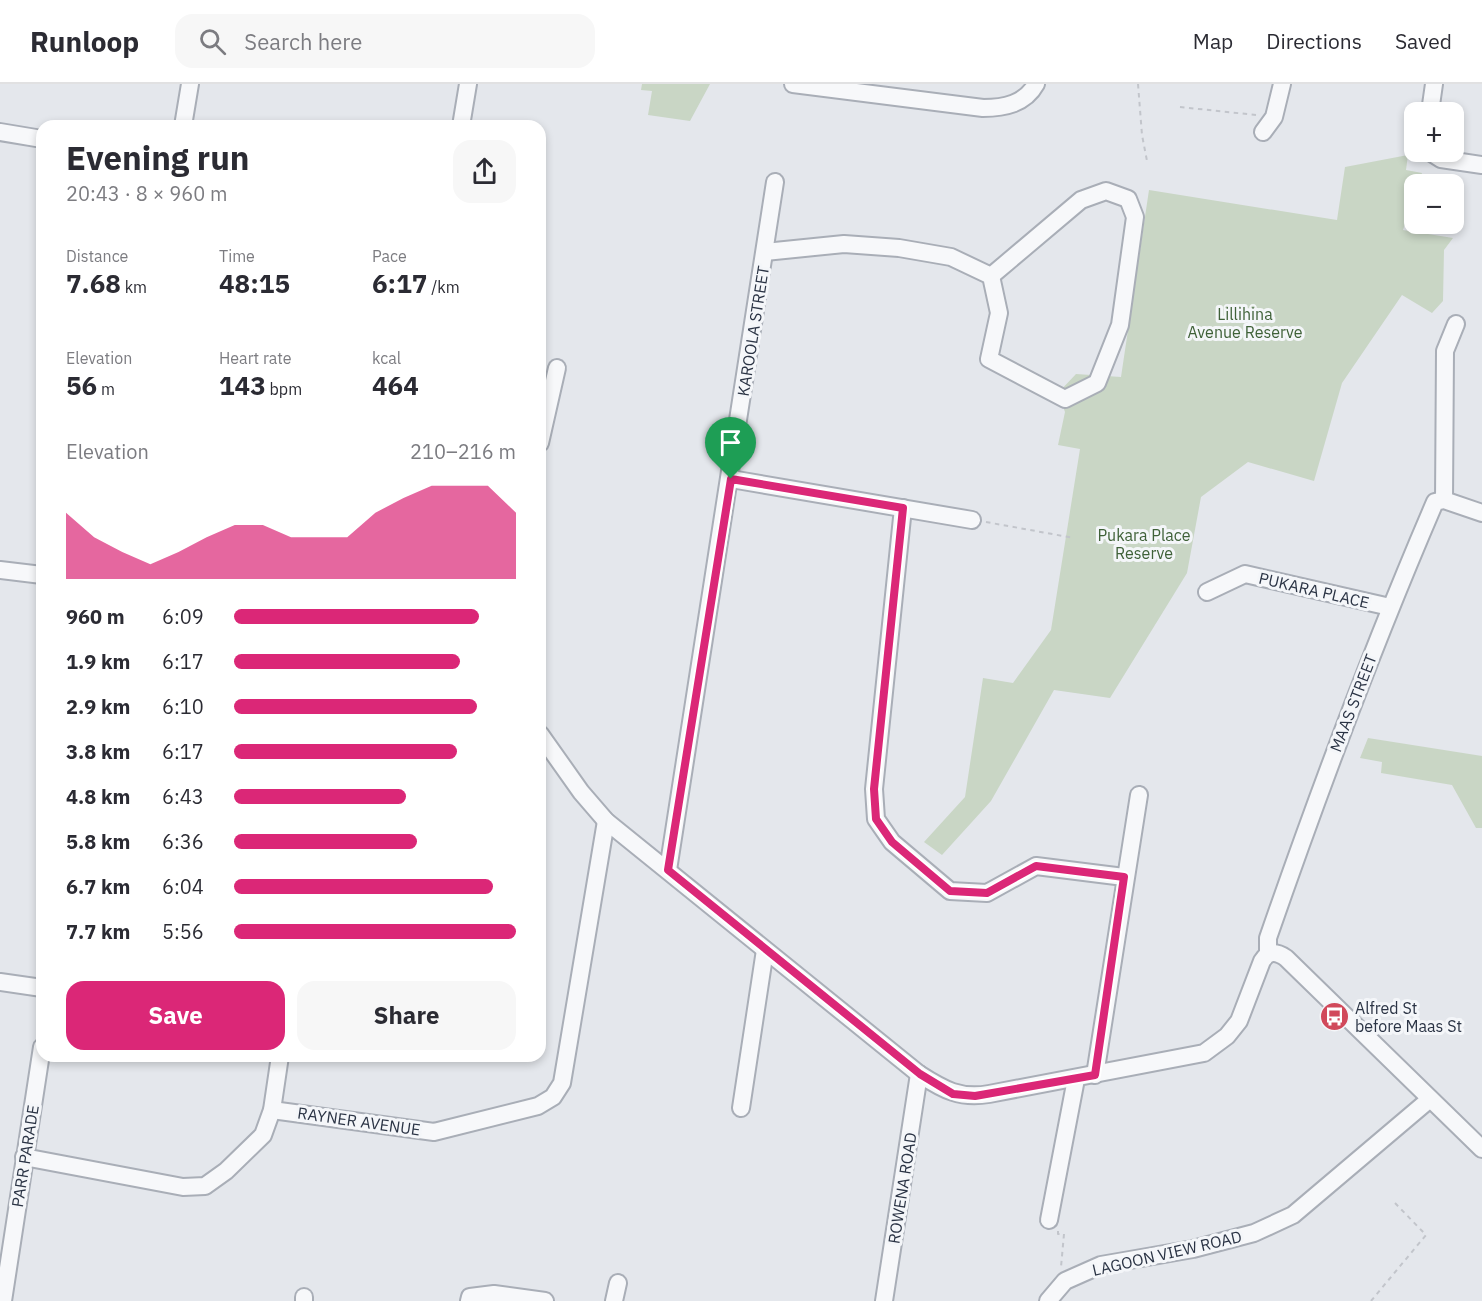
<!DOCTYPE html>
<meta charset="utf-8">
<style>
:root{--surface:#fff;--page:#f7f7f7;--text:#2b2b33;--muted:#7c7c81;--line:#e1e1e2;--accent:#db2777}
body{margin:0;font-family:"IBM Plex Sans",sans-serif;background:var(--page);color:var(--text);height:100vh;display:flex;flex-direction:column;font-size:22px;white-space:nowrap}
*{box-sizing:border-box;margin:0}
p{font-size:20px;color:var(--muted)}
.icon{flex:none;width:33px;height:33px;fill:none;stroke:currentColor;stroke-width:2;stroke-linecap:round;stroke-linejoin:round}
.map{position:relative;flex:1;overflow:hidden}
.side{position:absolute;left:36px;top:36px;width:510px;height:942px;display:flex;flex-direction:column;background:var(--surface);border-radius:18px;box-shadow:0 3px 9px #0003}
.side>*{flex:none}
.controls{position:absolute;left:1404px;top:18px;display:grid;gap:12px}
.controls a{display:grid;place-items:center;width:60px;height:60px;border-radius:12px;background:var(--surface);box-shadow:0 3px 9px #0003;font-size:30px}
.pin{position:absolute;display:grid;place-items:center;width:51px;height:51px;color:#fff;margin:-62px -26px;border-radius:50% 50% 50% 0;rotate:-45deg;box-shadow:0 0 6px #0007}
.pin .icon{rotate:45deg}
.round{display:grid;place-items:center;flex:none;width:63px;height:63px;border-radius:18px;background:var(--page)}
.overview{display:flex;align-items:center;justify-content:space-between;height:102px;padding:0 30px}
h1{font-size:33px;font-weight:700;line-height:45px}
.metrics{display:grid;grid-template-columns:repeat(3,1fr);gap:9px;height:102px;padding:6px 30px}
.metrics div{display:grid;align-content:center}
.metrics b{font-size:26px;font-weight:700}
.metrics small{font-size:16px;font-weight:400}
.metrics p{font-size:16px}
.chart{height:168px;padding:12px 30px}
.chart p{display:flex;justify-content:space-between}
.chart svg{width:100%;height:108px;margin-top:6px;fill:var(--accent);opacity:.7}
.primary-button{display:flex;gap:12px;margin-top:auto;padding:12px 30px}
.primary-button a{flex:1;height:69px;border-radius:18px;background:var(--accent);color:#fff;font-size:24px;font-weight:700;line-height:69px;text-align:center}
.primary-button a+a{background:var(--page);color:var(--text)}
ul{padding:0 30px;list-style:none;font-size:20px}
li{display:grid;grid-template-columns:96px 72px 1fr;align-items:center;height:45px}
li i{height:15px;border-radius:8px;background:var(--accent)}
header{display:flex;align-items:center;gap:36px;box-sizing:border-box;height:84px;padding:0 30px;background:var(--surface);border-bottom:2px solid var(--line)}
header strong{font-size:28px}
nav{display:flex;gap:33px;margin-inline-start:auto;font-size:21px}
.search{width:420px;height:54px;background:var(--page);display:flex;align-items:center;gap:15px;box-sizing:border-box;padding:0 21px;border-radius:18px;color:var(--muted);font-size:22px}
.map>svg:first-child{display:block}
</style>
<header>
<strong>Runloop</strong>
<div class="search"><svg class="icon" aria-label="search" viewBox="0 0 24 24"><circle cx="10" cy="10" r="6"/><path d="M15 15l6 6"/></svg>Search here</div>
<nav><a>Map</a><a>Directions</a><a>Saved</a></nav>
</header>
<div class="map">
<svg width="1482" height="1217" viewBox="0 0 1482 1217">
<rect width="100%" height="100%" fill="#e4e7ec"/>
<g fill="#c9d6c5">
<path d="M 642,0 L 710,0 L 690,37 L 648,31 L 652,7 L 641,6 Z"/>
<path d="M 1408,71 L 1406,86 L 1422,89 L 1418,100 L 1414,100 L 1414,112 L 1403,146 L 1453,154 L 1444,166 L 1443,217 L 1432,229 L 1402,211 L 1342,299 L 1314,397 L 1248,378 L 1201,413 L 1187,489 L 1110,614 L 1054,606 L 991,717 L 942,771 L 924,758 L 965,713 L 983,594 L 1013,599 L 1051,546 L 1080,365 L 1058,361 L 1065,328 L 1058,309 L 1076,290 L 1121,293 L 1149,106 L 1337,136 L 1345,83 Z"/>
<path d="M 1368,654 L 1482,672 L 1482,744 L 1476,744 L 1452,701 L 1381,689 L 1382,678 L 1360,674 Z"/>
</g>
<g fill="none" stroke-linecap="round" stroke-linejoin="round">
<defs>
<g id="minor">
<path d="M 793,0 L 983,24 C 1004,24 1025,20 1036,0"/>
<path d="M 1430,28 L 1434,0"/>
<path d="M 183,42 L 190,0"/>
<path d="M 461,42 L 468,0"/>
<path d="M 0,48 L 42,55"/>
<path d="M 1263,48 L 1274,33 L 1282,0"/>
<path d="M 1430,68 L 1441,75 L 1482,81"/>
<path d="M 765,168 L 844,160 L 899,164 L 951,173 L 991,192 L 999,229 L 989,275 L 1065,315 L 1097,299 L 1120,241 L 1135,133 L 1128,115 L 1106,107 L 1081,116 L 991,192"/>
<path d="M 540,359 L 557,284"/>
<path d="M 731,395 L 972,436"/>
<path d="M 1444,416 L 1445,267 L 1456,240"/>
<path d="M 903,424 L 874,705 L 876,735 L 892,758 L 950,807 L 987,809 L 1036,782 L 1124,793"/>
<path d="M 0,486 L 42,491"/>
<path d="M 1207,508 L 1245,490 L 1390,523"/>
<path d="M 540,650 L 581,708 L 606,737 L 919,990 C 944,1006 960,1015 989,1010 L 1204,969 L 1227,952 L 1239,937 L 1262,877 C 1269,866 1277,868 1286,874 L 1482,1065"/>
<path d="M 668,786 L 775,98"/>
<path d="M 1268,870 L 1268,854 C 1319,707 1373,562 1435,418 L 1444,416 L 1482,429"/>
<path d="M 0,898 L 42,904"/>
<path d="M 1095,991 L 1139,711"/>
<path d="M 741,1024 L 765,866"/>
<path d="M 272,1026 L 434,1048 L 538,1022 L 553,1013 L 562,999 L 606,737"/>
<path d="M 24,1073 L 183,1103 L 205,1102 L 226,1087 L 263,1051 L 272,1026 L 280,972"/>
<path d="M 1049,1136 L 1076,995"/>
<path d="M 3,1217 L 42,963"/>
<path d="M 304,1217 L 304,1213"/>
<path d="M 469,1217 L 470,1213 L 494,1210 L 545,1217"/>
<path d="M 614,1217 L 618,1199"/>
<path d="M 884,1217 L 919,990"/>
<path d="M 1048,1217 L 1065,1197 L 1101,1181 L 1193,1165 L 1254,1149 L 1293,1131 L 1430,1015"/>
</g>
</defs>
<use href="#minor" stroke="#a9aeb7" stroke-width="20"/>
<g stroke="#c2c5cb" stroke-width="2" stroke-dasharray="4.5 4.5" stroke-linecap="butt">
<path d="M 1138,0 L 1142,51 L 1147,77"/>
<path d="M 1180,23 L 1256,31"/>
<path d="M 986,438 L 1074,454"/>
<path d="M 1058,1147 L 1058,1150 L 1064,1150 L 1061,1183"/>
<path d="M 1371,1217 L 1426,1151 L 1395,1119"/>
</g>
<use href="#minor" stroke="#f7f8fa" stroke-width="16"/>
</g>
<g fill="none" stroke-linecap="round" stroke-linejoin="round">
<defs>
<path id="route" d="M 731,395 L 903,424 L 874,705 L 876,735 L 892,758 L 950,807 L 987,809 L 1036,782 L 1124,793 L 1095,991 L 975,1012 L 953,1010 L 920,990 L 668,786 Z"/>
</defs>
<use href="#route" stroke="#fff" stroke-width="12"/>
<use href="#route" stroke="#db2777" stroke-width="8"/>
</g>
<defs>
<symbol id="bus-disc" viewBox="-11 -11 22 22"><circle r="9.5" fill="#d1495b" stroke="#f4f6f9"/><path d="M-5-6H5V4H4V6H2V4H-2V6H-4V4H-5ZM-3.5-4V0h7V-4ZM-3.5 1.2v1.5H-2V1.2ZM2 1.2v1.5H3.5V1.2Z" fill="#fff"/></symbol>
</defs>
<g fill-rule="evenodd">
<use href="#bus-disc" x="1318" y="916" width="33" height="33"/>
</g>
<g text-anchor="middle" stroke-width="6" stroke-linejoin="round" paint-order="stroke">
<g font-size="16" fill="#3f6138" stroke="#f4f6f9">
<text x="1245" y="236">Lillihina<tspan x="1245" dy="18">Avenue Reserve</tspan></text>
<text x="1144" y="457">Pukara Place<tspan x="1144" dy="18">Reserve</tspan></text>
</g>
<g font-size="16" fill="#2b3445" stroke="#f4f6f9">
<text transform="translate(753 247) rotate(-81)" y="6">KAROOLA STREET</text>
<text transform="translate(1314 506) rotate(13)" y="6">PUKARA PLACE</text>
<text transform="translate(1353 619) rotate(-69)" y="6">MAAS STREET</text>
<text transform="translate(359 1037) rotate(8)" y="6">RAYNER AVENUE</text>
<text transform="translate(25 1072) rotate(-81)" y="6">PARR PARADE</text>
<text transform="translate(902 1104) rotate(-81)" y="6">ROWENA ROAD</text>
<text transform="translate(1167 1169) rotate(-13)" y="6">LAGOON VIEW ROAD</text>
</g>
<g font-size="16" fill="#2b3445" stroke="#f4f6f9" text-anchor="start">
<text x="1355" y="930">Alfred St<tspan x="1355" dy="18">before Maas St</tspan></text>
</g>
</g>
</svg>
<div class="controls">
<a>+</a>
<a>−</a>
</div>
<div class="pin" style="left:731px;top:395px;background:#1e9e55"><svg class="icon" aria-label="arrive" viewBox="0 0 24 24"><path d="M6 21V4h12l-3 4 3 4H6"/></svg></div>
<section class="side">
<div class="overview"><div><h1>Evening run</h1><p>20:43 · 8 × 960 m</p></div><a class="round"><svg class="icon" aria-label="share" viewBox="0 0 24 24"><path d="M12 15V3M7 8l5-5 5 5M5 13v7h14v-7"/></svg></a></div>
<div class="metrics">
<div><p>Distance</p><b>7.68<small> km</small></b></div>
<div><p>Time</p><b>48:15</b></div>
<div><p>Pace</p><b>6:17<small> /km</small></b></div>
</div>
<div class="metrics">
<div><p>Elevation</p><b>56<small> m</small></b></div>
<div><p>Heart rate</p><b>143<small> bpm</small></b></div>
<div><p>kcal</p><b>464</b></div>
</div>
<div class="chart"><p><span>Elevation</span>210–216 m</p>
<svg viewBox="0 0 160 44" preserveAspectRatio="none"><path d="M0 44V17L10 27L20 33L30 38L40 33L50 27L60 22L70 22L80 27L90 27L100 27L110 17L120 11L130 6L140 6L150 6L160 17V44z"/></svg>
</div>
<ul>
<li><b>960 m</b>6:09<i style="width:87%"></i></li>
<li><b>1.9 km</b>6:17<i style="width:80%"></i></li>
<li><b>2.9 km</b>6:10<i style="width:86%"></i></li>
<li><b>3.8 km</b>6:17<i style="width:79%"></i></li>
<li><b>4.8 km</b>6:43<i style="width:61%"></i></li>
<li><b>5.8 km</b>6:36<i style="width:65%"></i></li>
<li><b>6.7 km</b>6:04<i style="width:92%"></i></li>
<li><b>7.7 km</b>5:56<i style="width:100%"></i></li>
</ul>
<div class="primary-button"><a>Save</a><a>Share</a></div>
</section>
</div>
